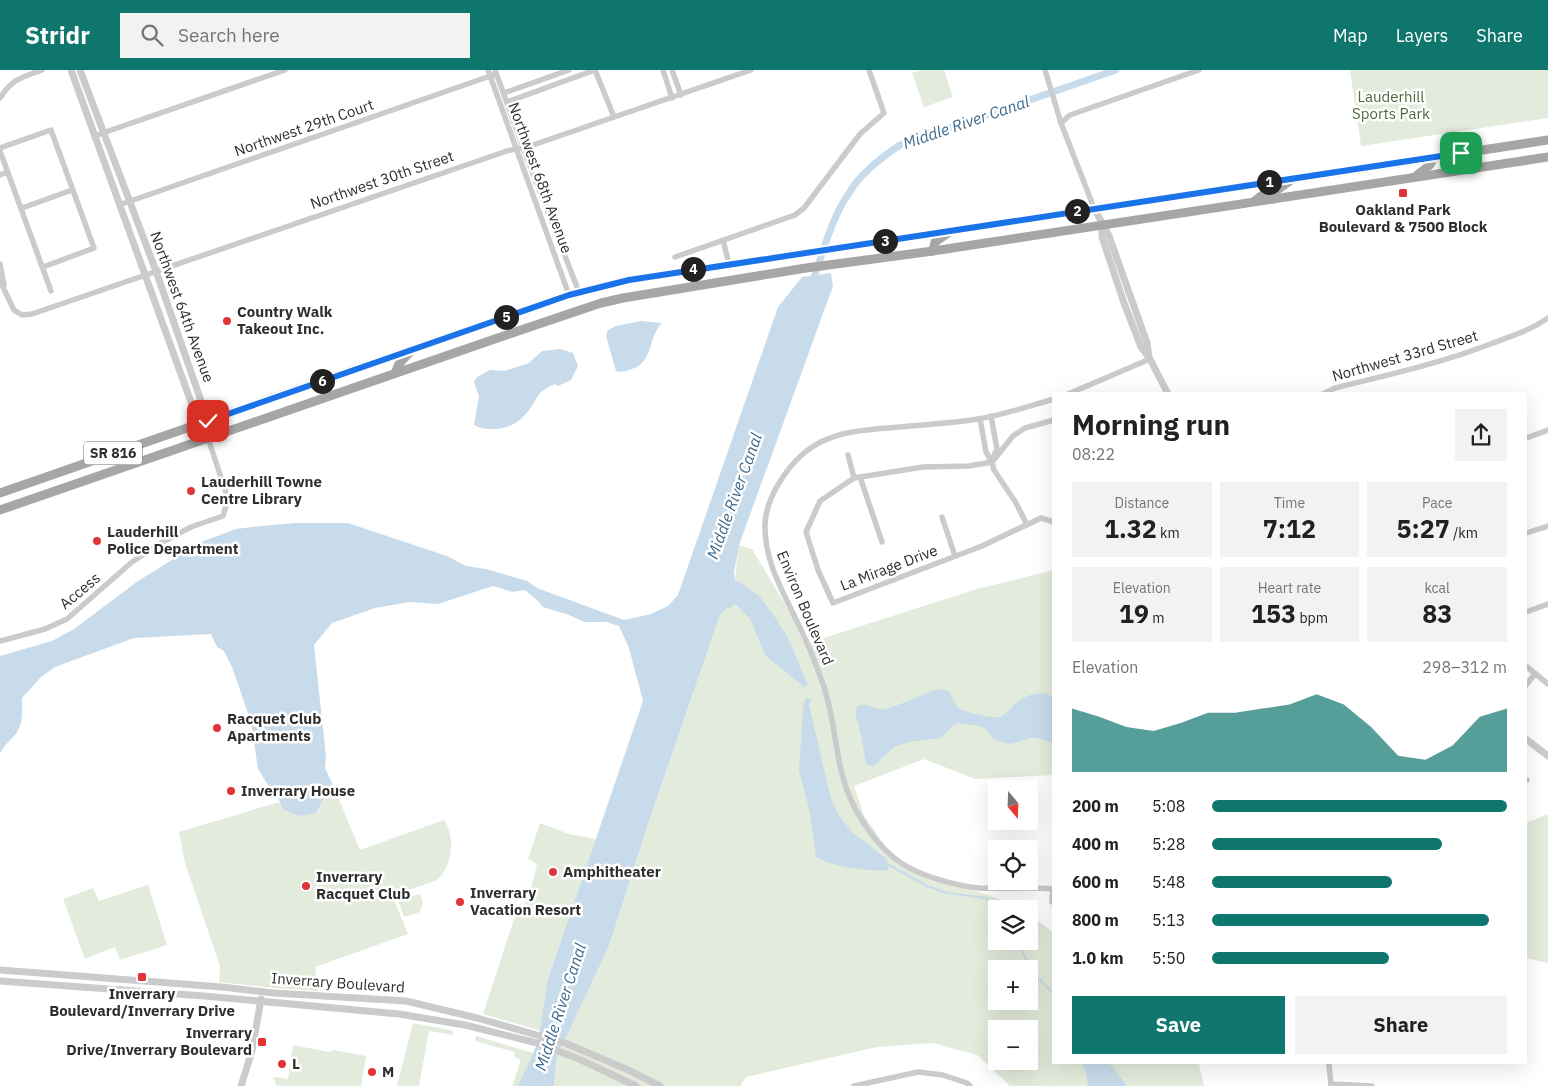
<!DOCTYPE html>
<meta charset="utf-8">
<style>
:root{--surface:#fff;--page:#f2f2f2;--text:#202124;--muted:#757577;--accent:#0f766e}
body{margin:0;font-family:"IBM Plex Sans",sans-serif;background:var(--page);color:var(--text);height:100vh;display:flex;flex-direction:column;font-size:19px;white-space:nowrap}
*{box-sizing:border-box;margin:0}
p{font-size:16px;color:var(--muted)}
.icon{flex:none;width:28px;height:28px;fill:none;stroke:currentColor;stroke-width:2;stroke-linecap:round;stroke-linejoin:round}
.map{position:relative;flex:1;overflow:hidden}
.panel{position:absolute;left:1052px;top:322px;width:475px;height:672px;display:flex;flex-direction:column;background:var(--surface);border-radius:0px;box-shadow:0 5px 20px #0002}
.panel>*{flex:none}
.needle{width:32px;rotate:161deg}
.fabs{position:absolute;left:988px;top:710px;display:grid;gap:10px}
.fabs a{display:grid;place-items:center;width:50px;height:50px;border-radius:0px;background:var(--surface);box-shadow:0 5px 20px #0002;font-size:25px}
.pin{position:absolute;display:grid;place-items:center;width:42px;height:42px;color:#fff;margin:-21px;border-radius:10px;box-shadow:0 2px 8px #0006}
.km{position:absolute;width:25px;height:25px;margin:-12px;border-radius:50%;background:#222;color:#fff;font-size:14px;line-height:25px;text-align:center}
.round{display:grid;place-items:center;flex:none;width:52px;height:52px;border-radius:0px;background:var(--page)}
.summary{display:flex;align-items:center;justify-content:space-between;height:85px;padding:0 20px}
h1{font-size:28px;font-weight:700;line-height:38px}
.metrics{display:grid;grid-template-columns:repeat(3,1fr);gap:8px;height:85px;padding:5px 20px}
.metrics div{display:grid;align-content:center;border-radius:0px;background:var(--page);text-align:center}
.metrics b{font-size:25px;font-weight:700}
.metrics small{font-size:14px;font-weight:400}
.metrics p{font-size:14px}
.chart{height:140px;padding:10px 20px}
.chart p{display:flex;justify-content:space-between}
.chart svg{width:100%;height:90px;margin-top:5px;fill:var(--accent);opacity:.7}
.action{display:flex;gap:10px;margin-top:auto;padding:10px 20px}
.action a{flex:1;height:58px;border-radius:0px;background:var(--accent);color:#fff;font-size:20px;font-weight:700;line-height:58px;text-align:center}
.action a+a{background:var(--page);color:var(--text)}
ul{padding:0 20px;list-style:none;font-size:16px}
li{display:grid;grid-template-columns:80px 60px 1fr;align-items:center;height:38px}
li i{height:12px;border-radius:6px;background:var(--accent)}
header{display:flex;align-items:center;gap:30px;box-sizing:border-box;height:70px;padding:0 25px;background:var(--accent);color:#fff}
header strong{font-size:24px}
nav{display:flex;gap:28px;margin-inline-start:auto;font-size:18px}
.search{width:350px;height:45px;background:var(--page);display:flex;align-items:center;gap:12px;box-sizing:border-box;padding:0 18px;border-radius:0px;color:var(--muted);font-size:19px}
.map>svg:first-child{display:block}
</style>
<header>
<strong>Stridr</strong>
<div class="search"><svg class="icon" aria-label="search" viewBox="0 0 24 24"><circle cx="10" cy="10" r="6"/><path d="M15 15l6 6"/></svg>Search here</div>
<nav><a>Map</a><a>Layers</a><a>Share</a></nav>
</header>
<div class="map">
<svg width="1548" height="1016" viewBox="0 0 1548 1016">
<rect width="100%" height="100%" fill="#fff"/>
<g fill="#e3ebdc" fill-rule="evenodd">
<path d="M 922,0 L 944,0 L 953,27 L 924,37 L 912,3 Z"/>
<path d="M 1350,0 L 1548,0 L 1548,48 L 1361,76 Z"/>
<path d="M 739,475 L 752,479 L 808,573 L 977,519 L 1054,500 L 1054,705 L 975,709 L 924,689 L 854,716 L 864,746 L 898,794 L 1019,836 L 1022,839 L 996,839 L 996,871 L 1029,871 L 1029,844 L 1054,863 L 1054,994 L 1199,994 L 1204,1016 L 1010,1016 L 977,985 L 933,973 L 877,977 L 746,1007 L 740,1016 L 554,1016 L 556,993 L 565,969 L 609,876 L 648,754 L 720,545 C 737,526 735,499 739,475 ZM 996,899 L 1029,899 L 1029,931 L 996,931 ZM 996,959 L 1029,959 L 1029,991 L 996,991 Z"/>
<path d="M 332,713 L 360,780 L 444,750 C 455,766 453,793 439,808 C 435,813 400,822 392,825 L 408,864 L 315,897 L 318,921 L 275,918 L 219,912 L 220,896 L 185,793 L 179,762 L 279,732 L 282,740 L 316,743 Z"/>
<path d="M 1548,744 L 1548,893 L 1526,888 L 1526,753 Z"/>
<path d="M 540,753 L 569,764 L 596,769 L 548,909 L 542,961 L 483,944 L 514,849 L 529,827 L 537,794 L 528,789 Z"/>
<path d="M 148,815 L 167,875 L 120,890 L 115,877 L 85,889 L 63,829 L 93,818 L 99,831 Z"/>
<path d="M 420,824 L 423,832 L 420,842 L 404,847 L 398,830 Z"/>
<path d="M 413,953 L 454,961 L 453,965 L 429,961 L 419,1016 L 397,1016 Z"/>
<path d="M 476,966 L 533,983 L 521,1016 L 512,1016 L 521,990 L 514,987 L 515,982 L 475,971 Z"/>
<path d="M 293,975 L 329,982 L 334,980 L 366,986 L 361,1016 L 277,1016 L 273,1007 L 288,1009 Z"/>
</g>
<g fill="#c8dbea">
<path d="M 831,203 L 833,216 L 739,475 L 734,503 L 735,511 L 740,512 L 760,527 L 775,547 L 788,568 L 808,615 L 804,617 L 766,586 L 750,549 L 737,535 L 735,534 L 730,538 L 726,538 L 720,545 L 648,754 L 609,876 L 560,980 L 556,993 L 554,1016 L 518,1016 L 538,972 L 548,909 L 643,631 L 629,578 L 619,556 L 606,552 L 584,552 L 569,545 L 543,537 L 538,531 L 525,520 L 512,522 L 493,516 L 438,534 L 409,532 L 375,538 L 332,553 L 314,575 L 326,686 L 325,698 L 332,713 L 316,743 L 300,746 L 282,739 L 276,721 L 271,720 L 258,699 L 251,652 L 232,597 L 224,581 L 217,577 L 211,564 L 134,568 L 55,597 L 41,607 L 22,628 C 22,641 24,657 13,667 C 8,672 4,676 0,683 L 0,586 L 52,571 L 74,559 L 138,511 L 201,472 L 236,459 L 252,457 L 295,453 L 348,453 L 447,486 L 466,496 L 486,499 L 527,511 L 537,518 L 624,550 L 651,544 L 668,536 L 678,525 L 778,237 L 802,207 Z"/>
<path d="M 641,251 L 662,253 C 647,268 654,292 632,299 C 626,301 623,303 616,301 L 606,266 L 608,260 L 616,256 Z"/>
<path d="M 560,279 L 573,283 L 578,296 L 571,310 L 558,316 L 555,314 C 533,323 539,330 525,345 C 512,360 490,363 474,355 L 479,326 L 474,312 L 477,307 L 490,300 L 504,301 L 529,293 L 542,281 Z"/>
<path d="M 940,619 L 949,621 C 952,627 954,633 959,638 C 963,642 994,649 1000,647 C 1007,644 1012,636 1018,632 C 1027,624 1045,619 1054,628 L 1054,674 L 1038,668 L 1030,668 L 1011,674 L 1004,673 L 994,669 L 988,661 L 980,656 L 958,653 L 951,657 L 941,668 L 909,672 L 894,677 L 874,696 L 869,696 L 866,694 L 861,665 L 856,646 L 855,642 L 858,636 C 868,632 875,641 884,639 C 904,635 921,623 940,619 Z"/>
<path d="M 811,628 L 809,635 L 831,729 L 839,746 L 853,763 L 887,789 L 889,795 L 888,800 C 871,802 830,796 816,787 L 810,743 L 799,701 L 803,638 L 805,629 Z"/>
<path d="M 1082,994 L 1110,994 L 1127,1016 L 1088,1016 L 1086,1002 Z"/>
</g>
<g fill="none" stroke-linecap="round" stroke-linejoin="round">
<g stroke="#c8dbea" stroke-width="2">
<path d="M 889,795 L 927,816 L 947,823 L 986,828 L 996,840"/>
<path d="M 1017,871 L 1033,903 L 1054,924"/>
</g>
<path stroke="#c8dbea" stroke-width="7" d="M 812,213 C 823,183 831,149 849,123 C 860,104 882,87 900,75 L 1116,0"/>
<g stroke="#cbcbcb" stroke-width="5.5">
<path d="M 488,0 L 569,225"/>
<path d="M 495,0 L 528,91 L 579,222"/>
<path d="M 595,0 L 614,47"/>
<path d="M 663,0 L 672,28"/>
<path d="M 672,0 L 681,25"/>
<path d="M 1045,0 L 1061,53 L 1094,138"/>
<path d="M 504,23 L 569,0"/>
<path d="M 0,28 C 13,8 21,8 42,0"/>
<path d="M 507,32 L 595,0"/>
<path d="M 1061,53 L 1070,45 L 1199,0"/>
<path d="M 94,66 L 285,0"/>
<path d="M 0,78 L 51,60 L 94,178 L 43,197"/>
<path d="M 0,81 L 51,221"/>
<path d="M 0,105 L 8,102"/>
<path d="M 119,135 L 496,4"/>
<path d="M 22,138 L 72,120"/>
<path d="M 723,170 L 729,194"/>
<path d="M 675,187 L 795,145 L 804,138 L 860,64 L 884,43 L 869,0"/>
<path d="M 0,194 L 4,215"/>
<path d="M 0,211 L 14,240 L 22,245 L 32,244 L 507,81 L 530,76 L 751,0"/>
<path d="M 1068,324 L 1150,289"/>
<path d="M 1323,324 L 1335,318 C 1388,305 1442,293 1493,273 C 1512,266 1531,260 1548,248"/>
<path d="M 1054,329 C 1029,336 1003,345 978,349 C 952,353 925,355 899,357 C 866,360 831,360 804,383 C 785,399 766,429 765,454 C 764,495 787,528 803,564 C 811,581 818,600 824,617 C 836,653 835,693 850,728 C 861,752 879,778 901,793 C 920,806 957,816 979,818 C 1004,819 1029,817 1054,819"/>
<path d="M 991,346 L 997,379 L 992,390"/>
<path d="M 980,349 L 986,382 L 992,392 L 994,400 L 1016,433 L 1027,455"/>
<path d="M 1054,350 L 1025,358 L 1013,366 L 992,392 L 969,396 L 923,397 L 854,408 L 820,431 L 806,462 L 818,500 L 833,533 L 982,476 L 1041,448 L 1054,452"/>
<path d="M 1526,368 L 1548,360"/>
<path d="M 848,385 L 854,408"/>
<path d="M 860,407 L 882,472"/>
<path d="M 942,447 L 955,486"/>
<path d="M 1526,463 L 1548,456"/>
<path d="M 1526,542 L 1548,534"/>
<path d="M 0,571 L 45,559 L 67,549 L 132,492 L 159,474 L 191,457 L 223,446 L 228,429 L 208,368"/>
<path d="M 1526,596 L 1548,614"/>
<path d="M 1526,615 L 1535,604"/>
<path d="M 1526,710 L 1527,710"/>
<path d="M 1053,819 L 1052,832 L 1054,832"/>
<path d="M 1329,994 L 1331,1016"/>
<path d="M 1332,1014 L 1372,1016"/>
<path d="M 854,1016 L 918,1002 L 943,1005 L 967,1013 L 970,1016"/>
</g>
<g stroke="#cbcbcb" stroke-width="7">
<path d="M 71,0 L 195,343 L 208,368"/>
<path d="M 80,0 L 156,201 L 208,351 L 208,367"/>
<path d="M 1094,138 L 1109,166 L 1147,273 L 1149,287"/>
<path d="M 1102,154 L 1102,167 L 1124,233 L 1141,277 L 1150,289 L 1168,324"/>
<path d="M 1526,669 L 1548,686"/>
<path d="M 0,900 L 222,917 L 274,923 L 406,931 L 477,948 L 565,973 L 626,999 L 660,1016"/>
<path d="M 0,911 L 204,926 L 399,944 L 465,955 L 537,973 L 579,989 L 636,1016"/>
<path d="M 241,1016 L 252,981 L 261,929"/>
</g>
<g stroke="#a6a6a6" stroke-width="9">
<path d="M 1416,106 L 1430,95 L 1434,87"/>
<path d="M 1273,129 L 1277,120 L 1291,110"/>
<path d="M 1256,130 L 1271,119 L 1275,111"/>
<path d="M 933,181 L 935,172 L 948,163"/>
<path d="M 395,303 L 399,294 L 411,281"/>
<path d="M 0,423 L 569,225 L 629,210 L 1548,70"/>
<path d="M 0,440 L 521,260 L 601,233 L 623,228 L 806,198 L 933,181 L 1548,87"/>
</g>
</g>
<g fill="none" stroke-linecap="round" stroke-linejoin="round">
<defs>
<path id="route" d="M 208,351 L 569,225 L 629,210 L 1461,83"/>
</defs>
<use href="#route" stroke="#fff" stroke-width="10"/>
<use href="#route" stroke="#1a73e8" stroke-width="6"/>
</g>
<g fill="#e03437" stroke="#fff" stroke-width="2">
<rect x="1398" y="118" width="10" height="10" rx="2.5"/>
<circle cx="227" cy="251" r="5"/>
<circle cx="191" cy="421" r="5"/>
<circle cx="97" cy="471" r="5"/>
<circle cx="217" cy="658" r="5"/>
<circle cx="231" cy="721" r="5"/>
<circle cx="553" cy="802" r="5"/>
<circle cx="306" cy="816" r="5"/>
<circle cx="460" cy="832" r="5"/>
<rect x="137" y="902" width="10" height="10" rx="2.5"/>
<rect x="257" y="967" width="10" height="10" rx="2.5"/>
<circle cx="282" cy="994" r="5"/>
<circle cx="372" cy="1002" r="5"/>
</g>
<g text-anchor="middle" stroke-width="5" stroke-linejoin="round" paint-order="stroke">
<rect fill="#fff" stroke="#6d6d6d" stroke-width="1" x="84" y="371.5" width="58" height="23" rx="4"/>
<g font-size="14" font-weight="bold" fill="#2e2e2e">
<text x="113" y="388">SR 816</text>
</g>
<g font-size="15" fill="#4e683c" stroke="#fff">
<text x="1391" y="32">Lauderhill<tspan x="1391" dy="17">Sports Park</tspan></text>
</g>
<g font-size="15" fill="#2e2e2e" stroke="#fff">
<text transform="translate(304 58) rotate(-19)" y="5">Northwest 29th Court</text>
<text transform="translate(540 108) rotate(70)" y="5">Northwest 68th Avenue</text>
<text transform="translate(382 110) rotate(-19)" y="5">Northwest 30th Street</text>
<text transform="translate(182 237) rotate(70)" y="5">Northwest 64th Avenue</text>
<text transform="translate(1405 286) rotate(-16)" y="5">Northwest 33rd Street</text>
<text transform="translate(889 498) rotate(-21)" y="5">La Mirage Drive</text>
<text transform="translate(80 521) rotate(-40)" y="5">Access</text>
<text transform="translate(805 538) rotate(67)" y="5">Environ Boulevard</text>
<text transform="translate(338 913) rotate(4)" y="5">Inverrary Boulevard</text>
</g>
<g font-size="15" font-weight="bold" fill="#2e2e2e" stroke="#fff" text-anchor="start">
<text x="1403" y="145" text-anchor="middle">Oakland Park<tspan x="1403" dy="17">Boulevard &amp; 7500 Block</tspan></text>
<text x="237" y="247">Country Walk<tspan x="237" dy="17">Takeout Inc.</tspan></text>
<text x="201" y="417">Lauderhill Towne<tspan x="201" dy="17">Centre Library</tspan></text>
<text x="107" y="467">Lauderhill<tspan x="107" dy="17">Police Department</tspan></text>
<text x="227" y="654">Racquet Club<tspan x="227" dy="17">Apartments</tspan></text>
<text x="241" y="726">Inverrary House</text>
<text x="563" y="807">Amphitheater</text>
<text x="316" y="812">Inverrary<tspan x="316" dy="17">Racquet Club</tspan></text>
<text x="470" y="828">Inverrary<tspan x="470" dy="17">Vacation Resort</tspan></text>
<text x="142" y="929" text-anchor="middle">Inverrary<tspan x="142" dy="17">Boulevard/Inverrary Drive</tspan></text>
<text x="252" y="968" text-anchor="end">Inverrary<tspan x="252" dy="17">Drive/Inverrary Boulevard</tspan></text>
<text x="292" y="999">L</text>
<text x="382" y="1007">M</text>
</g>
<g font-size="16" font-style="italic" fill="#3e6a8e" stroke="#fff">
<text transform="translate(966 52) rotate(-19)" y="6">Middle River Canal</text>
<text transform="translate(734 426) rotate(-70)" y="6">Middle River Canal</text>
<text transform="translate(560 937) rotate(-72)" y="6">Middle River Canal</text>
</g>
</g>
</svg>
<div class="fabs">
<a><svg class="needle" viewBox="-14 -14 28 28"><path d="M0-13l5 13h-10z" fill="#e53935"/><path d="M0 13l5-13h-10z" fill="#757577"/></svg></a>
<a><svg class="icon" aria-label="locate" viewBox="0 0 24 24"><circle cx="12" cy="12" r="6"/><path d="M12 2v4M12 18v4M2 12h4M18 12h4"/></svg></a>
<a><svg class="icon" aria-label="layers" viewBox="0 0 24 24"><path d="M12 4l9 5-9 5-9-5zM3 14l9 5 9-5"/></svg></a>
<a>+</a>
<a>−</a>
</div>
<div class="pin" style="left:1461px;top:83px;background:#1e9e55"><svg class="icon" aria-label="arrive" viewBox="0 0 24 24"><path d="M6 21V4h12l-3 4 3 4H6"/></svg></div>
<div class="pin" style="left:208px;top:351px;background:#d93025"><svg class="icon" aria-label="check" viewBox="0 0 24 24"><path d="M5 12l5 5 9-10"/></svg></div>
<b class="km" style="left:1269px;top:112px">1</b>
<b class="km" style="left:1077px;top:141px">2</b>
<b class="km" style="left:885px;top:171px">3</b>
<b class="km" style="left:693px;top:199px">4</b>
<b class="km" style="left:506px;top:247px">5</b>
<b class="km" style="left:322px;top:311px">6</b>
<section class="panel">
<div class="summary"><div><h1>Morning run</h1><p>08:22</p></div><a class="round"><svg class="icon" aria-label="share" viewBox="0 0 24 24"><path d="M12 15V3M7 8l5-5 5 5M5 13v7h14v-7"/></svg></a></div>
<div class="metrics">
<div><p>Distance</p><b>1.32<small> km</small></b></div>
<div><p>Time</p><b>7:12</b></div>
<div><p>Pace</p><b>5:27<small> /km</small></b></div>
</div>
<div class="metrics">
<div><p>Elevation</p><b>19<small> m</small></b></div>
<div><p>Heart rate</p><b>153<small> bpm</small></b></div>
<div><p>kcal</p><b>83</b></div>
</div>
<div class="chart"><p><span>Elevation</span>298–312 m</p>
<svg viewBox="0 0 160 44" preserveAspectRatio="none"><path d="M0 44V13L10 17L20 22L30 24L40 20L50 15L60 15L70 13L80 11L90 6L100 11L110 22L120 36L130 38L140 31L150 17L160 13V44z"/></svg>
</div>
<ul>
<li><b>200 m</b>5:08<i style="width:100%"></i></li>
<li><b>400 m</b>5:28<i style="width:78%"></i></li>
<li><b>600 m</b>5:48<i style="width:61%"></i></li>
<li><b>800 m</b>5:13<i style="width:94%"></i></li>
<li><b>1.0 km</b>5:50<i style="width:60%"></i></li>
</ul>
<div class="action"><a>Save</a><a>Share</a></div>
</section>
</div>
